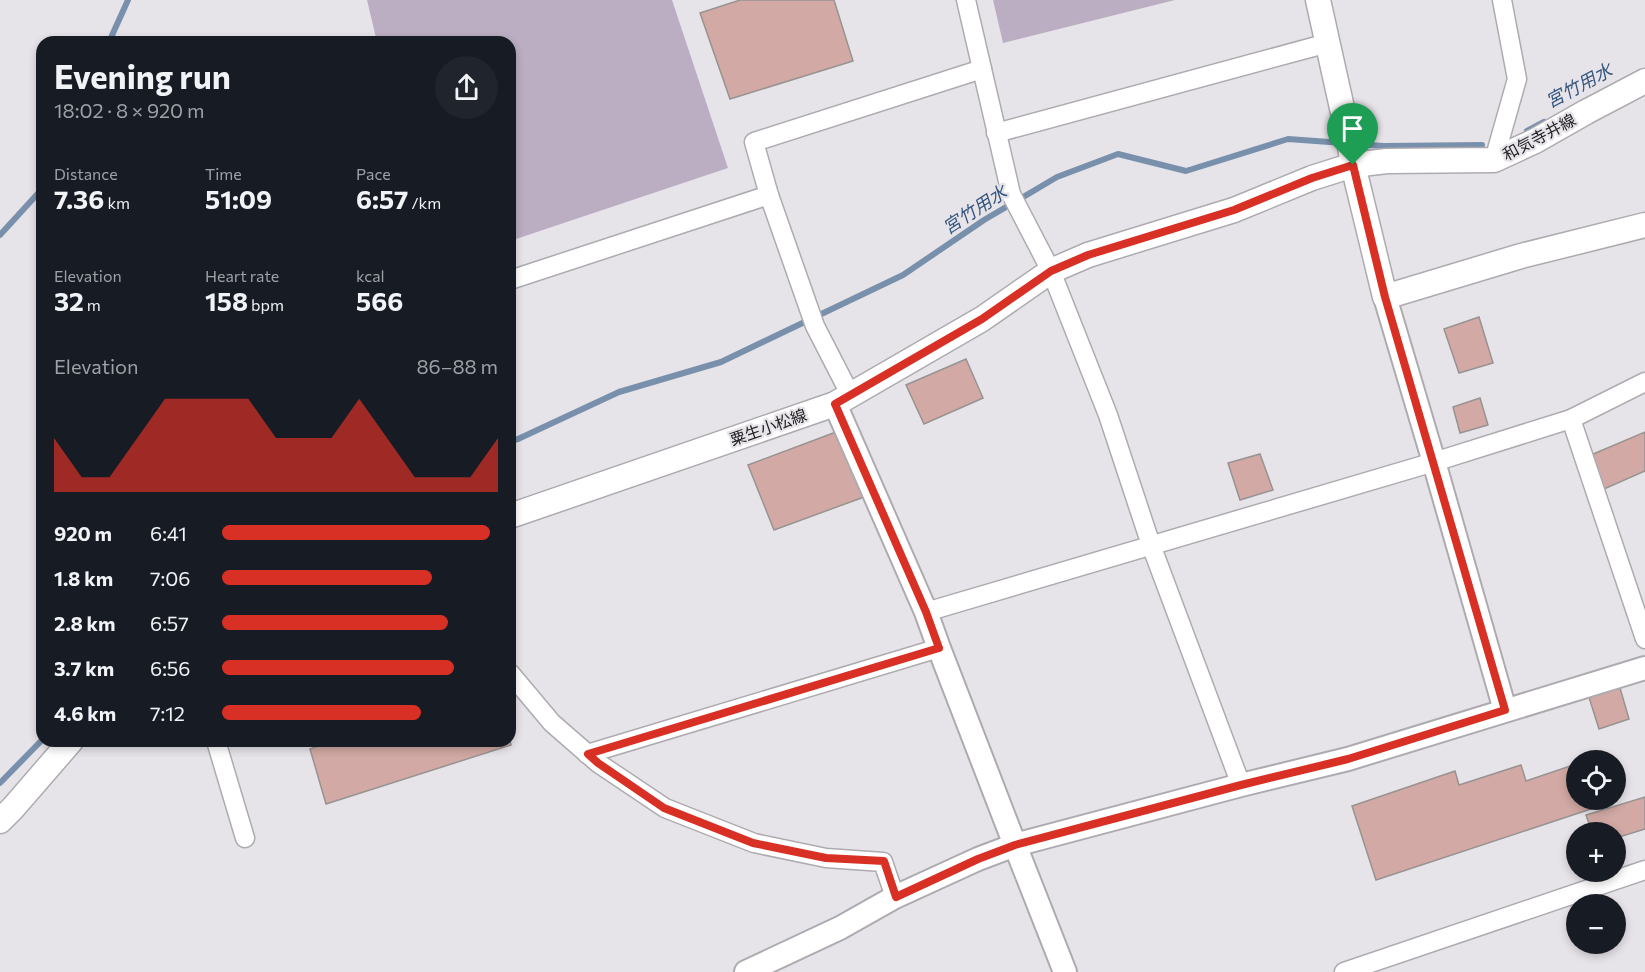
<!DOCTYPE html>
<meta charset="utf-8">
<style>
:root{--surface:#171b24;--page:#20242c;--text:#f1f3f6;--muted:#9ea1a6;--accent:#d93025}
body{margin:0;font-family:Commissioner,"Noto Sans JP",sans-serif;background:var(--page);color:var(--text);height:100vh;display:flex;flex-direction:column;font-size:22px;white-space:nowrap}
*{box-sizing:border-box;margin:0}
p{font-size:20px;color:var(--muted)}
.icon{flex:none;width:33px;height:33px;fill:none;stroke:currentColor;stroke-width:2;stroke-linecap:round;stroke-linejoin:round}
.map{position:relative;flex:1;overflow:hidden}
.details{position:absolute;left:36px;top:36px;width:480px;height:711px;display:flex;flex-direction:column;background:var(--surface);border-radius:18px;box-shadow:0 3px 9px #0003}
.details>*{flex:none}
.buttons{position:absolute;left:1566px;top:750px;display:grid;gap:12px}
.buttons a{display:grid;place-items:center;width:60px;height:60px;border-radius:50%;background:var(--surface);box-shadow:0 3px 9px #0003;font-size:30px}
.pin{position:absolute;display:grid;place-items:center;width:51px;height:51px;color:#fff;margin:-62px -26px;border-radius:50% 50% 50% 0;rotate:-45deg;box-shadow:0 0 6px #0007}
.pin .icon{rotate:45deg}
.round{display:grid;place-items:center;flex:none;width:63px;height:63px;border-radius:32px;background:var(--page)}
.headline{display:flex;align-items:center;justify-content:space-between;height:102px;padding:0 18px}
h1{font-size:33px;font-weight:700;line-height:45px}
.figures{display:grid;grid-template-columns:repeat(3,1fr);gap:9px;height:102px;padding:6px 18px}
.figures div{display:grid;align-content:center}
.figures b{font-size:26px;font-weight:700}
.figures small{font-size:16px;font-weight:400}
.figures p{font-size:16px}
.chart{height:168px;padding:12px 18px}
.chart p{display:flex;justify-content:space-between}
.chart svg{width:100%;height:108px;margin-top:6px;fill:var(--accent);opacity:.7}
ul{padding:0 18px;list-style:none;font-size:20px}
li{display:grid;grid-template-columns:96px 72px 1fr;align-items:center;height:45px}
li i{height:15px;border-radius:8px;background:var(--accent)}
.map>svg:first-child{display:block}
</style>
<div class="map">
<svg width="1645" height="972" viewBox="0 0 1645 972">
<rect width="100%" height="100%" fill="#e7e4e9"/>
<g fill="#bbadc2">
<path d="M 367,0 L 672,0 L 728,168 L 510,241 L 510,42 L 377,42 Z"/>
<path d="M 993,0 L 1175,0 L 1003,43 Z"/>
</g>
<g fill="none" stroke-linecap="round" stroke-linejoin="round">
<g stroke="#7990ac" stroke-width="6">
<path d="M 109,42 L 128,0"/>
<path d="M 1527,131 L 1544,122"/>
<path d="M 1354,144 L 1384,146 L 1482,145"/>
<path d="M 0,235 L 42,189"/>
<path d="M 510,441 L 518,439 L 619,392 L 721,362 L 903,275 L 984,220 L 1057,177 L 1118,154 L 1186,171 L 1288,139 L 1343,143"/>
<path d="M 0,783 L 42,740"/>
</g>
</g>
<g fill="#d2a9a4" stroke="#989392" stroke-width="1.5">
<path d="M 740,0 L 834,0 L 853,61 L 730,99 L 700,13 Z"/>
<path d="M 1479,317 L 1493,363 L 1459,373 L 1444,329 Z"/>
<path d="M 966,359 L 983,398 L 924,424 L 906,385 Z"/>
<path d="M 1480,398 L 1488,425 L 1460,433 L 1453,407 Z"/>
<path d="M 836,432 L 864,497 L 774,530 L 748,465 Z"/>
<path d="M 1645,432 L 1645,471 L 1604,489 L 1591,455 Z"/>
<path d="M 1260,454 L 1273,490 L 1240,500 L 1228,463 Z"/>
<path d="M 1618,681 L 1629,719 L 1599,729 L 1587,691 Z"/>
<path d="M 510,740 L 511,745 L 326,804 L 310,749 L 324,744 L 323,741 Z"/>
<path d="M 1576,764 L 1576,800 L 1601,800 L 1603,805 L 1376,880 L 1352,806 L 1455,771 L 1459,785 L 1521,765 L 1526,781 Z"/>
<path d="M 1645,797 L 1645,829 L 1616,838 L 1616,832 L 1592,832 L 1586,815 Z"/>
</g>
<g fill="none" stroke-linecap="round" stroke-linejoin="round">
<defs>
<g id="minor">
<path d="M 966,0 L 1011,194 L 1051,271 L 1108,415 L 1151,545 L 1241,785"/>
<path d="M 996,133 L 1328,43"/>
<path d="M 1494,160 L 1517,79 L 1502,0"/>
<path d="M 510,280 L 769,195"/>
<path d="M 851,396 L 815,326 L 769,195 L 754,142 L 982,69"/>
<path d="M 1571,419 L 1645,639"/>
<path d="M 926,612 L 1434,462 L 1571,419 L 1645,382"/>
<path d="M 510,673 L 552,723 L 598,763 L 665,808 L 754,843 L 826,858 L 883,862 L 895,897"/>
<path d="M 216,741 L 245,838"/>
<path d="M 587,754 L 939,648"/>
<path d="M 1344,972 L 1645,870"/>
</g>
<g id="tertiary">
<path d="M 1385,297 L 1434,462 L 1505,710"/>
<path d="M 835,404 L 926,612 L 939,648 L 1015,845 L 1065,972"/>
<path d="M 746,972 L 840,928 L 895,897 L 978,859 L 1015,845 L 1241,785 L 1348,759 L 1645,668"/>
</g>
<g id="secondary">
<path d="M 1318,0 L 1348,135 L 1353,165 L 1385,297 L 1521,256 L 1645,225"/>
<path d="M 510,516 L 835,404 L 982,319 L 1051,271 L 1088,255 L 1234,210 L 1312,178 L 1353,165 L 1387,161 L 1494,160 L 1535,141 L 1586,112 L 1645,81"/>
<path d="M 0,821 L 13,808 L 71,741"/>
</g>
</defs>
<use href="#minor" stroke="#aeabb0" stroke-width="21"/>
<use href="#tertiary" stroke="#aeabb0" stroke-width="26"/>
<use href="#secondary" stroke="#aeabb0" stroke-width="27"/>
<use href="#minor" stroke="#fff" stroke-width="18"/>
<use href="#tertiary" stroke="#fff" stroke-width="22"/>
<use href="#secondary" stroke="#fff" stroke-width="24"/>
</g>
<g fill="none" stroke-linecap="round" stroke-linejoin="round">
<defs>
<path id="route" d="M 1353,165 L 1385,297 L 1505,710 L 1348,759 L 1241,785 L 1015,845 L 978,859 L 896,897 L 884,861 L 826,858 L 753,843 L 664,808 L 598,763 L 588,754 L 939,648 L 926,612 L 835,404 L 982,319 L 1051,271 L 1088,255 L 1234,210 L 1312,178 Z"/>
</defs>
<use href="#route" stroke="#fff" stroke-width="12"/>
<use href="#route" stroke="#d93025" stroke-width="8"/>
</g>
<g text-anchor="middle" stroke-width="4.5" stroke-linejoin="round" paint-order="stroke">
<g font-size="16" fill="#212022" stroke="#e7e4e9">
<text transform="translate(1539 137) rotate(-28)" y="6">和気寺井線</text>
<text transform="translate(768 427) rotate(-19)" y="6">粟生小松線</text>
</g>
<g font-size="18" font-style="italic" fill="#33557f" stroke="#e7e4e9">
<text transform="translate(1579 86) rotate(-28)" y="6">宮竹用水</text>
<text transform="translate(975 210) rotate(-33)" y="6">宮竹用水</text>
</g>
</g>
</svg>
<div class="buttons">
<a><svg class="icon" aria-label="locate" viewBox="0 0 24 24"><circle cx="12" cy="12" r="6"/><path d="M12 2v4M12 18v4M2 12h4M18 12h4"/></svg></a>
<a>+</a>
<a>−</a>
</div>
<div class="pin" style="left:1353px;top:165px;background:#1e9e55"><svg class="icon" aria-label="arrive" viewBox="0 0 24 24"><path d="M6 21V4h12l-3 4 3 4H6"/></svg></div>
<section class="details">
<div class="headline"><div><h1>Evening run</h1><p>18:02 · 8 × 920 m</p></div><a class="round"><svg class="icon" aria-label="share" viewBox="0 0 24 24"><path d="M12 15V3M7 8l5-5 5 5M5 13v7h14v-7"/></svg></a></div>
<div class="figures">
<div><p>Distance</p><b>7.36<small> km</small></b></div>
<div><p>Time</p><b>51:09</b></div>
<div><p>Pace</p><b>6:57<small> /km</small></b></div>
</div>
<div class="figures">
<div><p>Elevation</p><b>32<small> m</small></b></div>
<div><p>Heart rate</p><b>158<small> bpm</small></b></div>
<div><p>kcal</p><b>566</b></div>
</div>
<div class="chart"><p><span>Elevation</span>86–88 m</p>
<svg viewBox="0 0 160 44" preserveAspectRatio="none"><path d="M0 44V22L10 38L20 38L30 22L40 6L50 6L60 6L70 6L80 22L90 22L100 22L110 6L120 22L130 38L140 38L150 38L160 22V44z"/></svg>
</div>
<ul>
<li><b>920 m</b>6:41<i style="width:97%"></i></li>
<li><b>1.8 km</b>7:06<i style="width:76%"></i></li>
<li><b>2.8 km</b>6:57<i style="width:82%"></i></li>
<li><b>3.7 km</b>6:56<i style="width:84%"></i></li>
<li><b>4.6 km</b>7:12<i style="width:72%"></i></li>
</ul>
</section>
</div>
